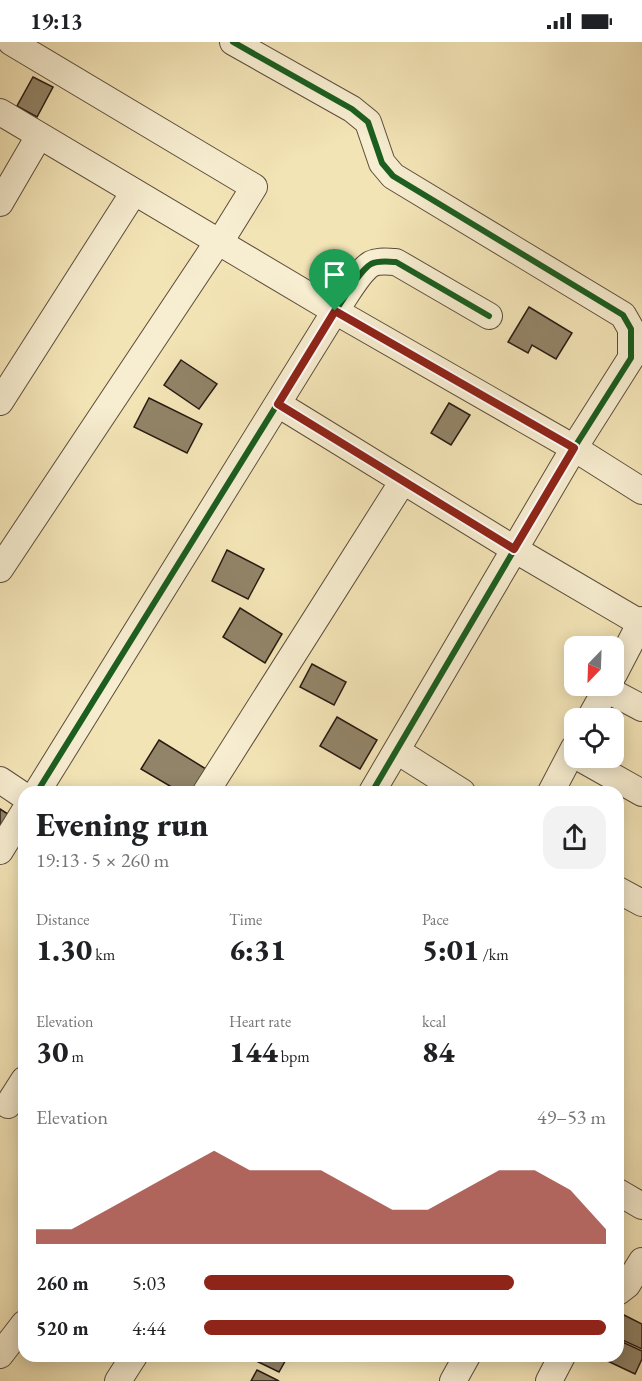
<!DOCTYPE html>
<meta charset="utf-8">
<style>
:root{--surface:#fff;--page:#f2f2f2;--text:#202124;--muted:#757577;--accent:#8f2418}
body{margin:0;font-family:"EB Garamond",serif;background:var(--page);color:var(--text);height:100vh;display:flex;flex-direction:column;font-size:22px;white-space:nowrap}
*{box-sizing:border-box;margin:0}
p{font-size:20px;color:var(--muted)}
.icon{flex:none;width:33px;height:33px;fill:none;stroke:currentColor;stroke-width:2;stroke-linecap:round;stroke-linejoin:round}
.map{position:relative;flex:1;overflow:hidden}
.side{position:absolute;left:18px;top:744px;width:606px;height:576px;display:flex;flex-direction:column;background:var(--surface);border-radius:18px;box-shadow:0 3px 15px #0003}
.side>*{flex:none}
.needle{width:39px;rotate:203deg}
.buttons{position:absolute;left:564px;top:594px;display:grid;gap:12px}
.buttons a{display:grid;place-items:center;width:60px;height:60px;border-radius:12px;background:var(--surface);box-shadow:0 3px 15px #0003;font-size:30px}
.pin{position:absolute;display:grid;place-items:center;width:51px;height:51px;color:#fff;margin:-62px -26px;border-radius:50% 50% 50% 0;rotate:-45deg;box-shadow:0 0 6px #0007}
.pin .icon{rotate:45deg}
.round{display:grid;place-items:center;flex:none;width:63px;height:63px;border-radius:18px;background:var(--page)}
.summary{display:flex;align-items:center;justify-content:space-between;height:102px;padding:0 18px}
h1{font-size:33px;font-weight:800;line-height:45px}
.metrics{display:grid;grid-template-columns:repeat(3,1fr);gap:9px;height:102px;padding:6px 18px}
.metrics div{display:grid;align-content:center}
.metrics b{font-size:30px;font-weight:800}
.metrics small{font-size:16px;font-weight:400}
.metrics p{font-size:16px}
.chart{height:168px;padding:12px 18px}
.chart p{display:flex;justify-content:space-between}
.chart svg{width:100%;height:108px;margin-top:6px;fill:var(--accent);opacity:.7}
ul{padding:0 18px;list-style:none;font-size:20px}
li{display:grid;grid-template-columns:96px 72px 1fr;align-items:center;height:45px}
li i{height:15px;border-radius:8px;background:var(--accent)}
.status{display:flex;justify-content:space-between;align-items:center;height:42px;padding:0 30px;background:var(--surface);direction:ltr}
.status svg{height:16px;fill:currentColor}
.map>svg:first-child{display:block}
</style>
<div class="status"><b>19:13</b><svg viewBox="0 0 49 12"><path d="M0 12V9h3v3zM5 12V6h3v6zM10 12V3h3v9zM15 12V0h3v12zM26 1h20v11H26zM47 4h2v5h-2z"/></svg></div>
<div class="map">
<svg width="642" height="1339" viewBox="0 0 642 1339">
<rect width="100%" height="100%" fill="#f3e4b6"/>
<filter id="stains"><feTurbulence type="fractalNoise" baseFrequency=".00333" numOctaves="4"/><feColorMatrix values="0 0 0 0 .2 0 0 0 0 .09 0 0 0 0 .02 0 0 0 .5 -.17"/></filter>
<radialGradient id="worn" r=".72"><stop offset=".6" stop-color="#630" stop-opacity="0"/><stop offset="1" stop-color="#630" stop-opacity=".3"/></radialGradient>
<g fill="#928468" stroke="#291b13" stroke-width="1.5">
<path d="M 33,35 L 53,45 L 37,75 L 17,64 Z"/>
<path d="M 529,265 L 572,291 L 556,317 L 532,303 L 528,311 L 508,300 Z"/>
<path d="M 181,318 L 217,342 L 199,367 L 164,343 Z"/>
<path d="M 149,356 L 202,382 L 187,411 L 134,385 Z"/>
<path d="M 449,361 L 470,373 L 451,403 L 431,391 Z"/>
<path d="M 227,508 L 264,527 L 248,557 L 212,539 Z"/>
<path d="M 240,566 L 282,592 L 265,621 L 223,595 Z"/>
<path d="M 312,622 L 346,640 L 334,663 L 300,645 Z"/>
<path d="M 337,675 L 377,698 L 360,727 L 320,704 Z"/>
<path d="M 159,698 L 206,727 L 192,750 L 180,750 L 141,727 Z"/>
<path d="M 0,767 L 11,774 L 0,790 Z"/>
<path d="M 622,1272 L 642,1282 L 642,1307 L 618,1296 L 618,1280 Z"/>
<path d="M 618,1298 L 642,1309 L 642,1317 L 635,1332 L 597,1314 L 618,1314 Z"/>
<path d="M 246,1314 L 288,1314 L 279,1330 Z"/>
<path d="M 257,1328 L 279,1339 L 251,1339 Z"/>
</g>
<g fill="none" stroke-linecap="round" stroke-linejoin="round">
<defs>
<g id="minor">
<path d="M 233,0 L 352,67 L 368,80 L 382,121 L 393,134 L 623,273 L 631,287 L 631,316 L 574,406 L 372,750"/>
<path d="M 0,70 L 335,269 L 574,406 L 642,449"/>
<path d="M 0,161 L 39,94"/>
<path d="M 0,360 L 134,150"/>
<path d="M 278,362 L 514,507 L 642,582"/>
<path d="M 0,527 L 217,201 L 220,200 L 254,145 L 11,0"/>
<path d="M 614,632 L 642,578"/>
<path d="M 606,647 L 642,666"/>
<path d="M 590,676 L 608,644"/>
<path d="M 397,709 L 462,750"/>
<path d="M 580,716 L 642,751"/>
<path d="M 0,738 L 24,754"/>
<path d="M 37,750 L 335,269 C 345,256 358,230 371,222 C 379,218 388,220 396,220 L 489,274"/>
<path d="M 206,750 L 403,439"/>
<path d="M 551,750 L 574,706"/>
<path d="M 0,809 L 24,770"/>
<path d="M 618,848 L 642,861"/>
<path d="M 8,1063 L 24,1038"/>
<path d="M 618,1150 L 642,1164"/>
<path d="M 618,1250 L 627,1243 L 642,1219"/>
<path d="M 0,1313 L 24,1282"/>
<path d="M 118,1339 L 134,1314"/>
<path d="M 453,1339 L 467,1314"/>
<path d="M 549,1339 L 562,1314"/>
</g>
</defs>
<use href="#minor" stroke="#5c4d3c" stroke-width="28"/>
<use href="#minor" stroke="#f7edd0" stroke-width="26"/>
<defs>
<g id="cycleway">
<path d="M 233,0 L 352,67 L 368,80 L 382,121 L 393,134 L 623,273 L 631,287 L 631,316 L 574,406 L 372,750"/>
<path d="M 37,750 L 335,269 C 345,256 358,230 371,222 C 379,218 388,220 396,220 L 489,274"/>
</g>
</defs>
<use href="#cycleway" stroke="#f7edd0" stroke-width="10"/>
<use href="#cycleway" stroke="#1b5e20" stroke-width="6"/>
</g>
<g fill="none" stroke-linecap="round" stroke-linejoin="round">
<defs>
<path id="route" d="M 335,269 L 574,406 L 514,507 L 278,362 Z"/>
</defs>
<use href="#route" stroke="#fff" stroke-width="12"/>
<use href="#route" stroke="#8f2418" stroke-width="8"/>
</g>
<rect width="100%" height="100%" filter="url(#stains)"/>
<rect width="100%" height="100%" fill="url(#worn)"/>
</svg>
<div class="buttons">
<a><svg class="needle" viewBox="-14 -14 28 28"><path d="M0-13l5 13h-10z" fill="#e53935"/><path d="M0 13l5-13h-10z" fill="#757577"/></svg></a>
<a><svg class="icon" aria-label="locate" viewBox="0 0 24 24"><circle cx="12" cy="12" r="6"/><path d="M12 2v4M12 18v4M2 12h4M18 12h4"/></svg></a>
</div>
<div class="pin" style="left:335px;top:269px;background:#1e9e55"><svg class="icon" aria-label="arrive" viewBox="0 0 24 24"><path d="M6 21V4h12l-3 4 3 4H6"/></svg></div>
<section class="side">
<div class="summary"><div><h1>Evening run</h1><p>19:13 · 5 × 260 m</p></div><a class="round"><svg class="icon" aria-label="share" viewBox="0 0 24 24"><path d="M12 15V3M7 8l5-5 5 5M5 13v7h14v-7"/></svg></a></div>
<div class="metrics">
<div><p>Distance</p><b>1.30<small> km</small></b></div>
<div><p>Time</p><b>6:31</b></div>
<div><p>Pace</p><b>5:01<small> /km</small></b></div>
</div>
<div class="metrics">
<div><p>Elevation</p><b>30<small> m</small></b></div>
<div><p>Heart rate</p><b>144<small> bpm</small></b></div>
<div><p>kcal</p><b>84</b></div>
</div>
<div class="chart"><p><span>Elevation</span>49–53 m</p>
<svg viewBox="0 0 160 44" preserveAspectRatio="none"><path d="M0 44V38L10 38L20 30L30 22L40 14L50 6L60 14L70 14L80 14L90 22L100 30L110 30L120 22L130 14L140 14L150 22L160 38V44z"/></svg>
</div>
<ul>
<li><b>260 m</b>5:03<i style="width:77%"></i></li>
<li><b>520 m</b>4:44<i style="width:100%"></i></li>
</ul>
</section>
</div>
